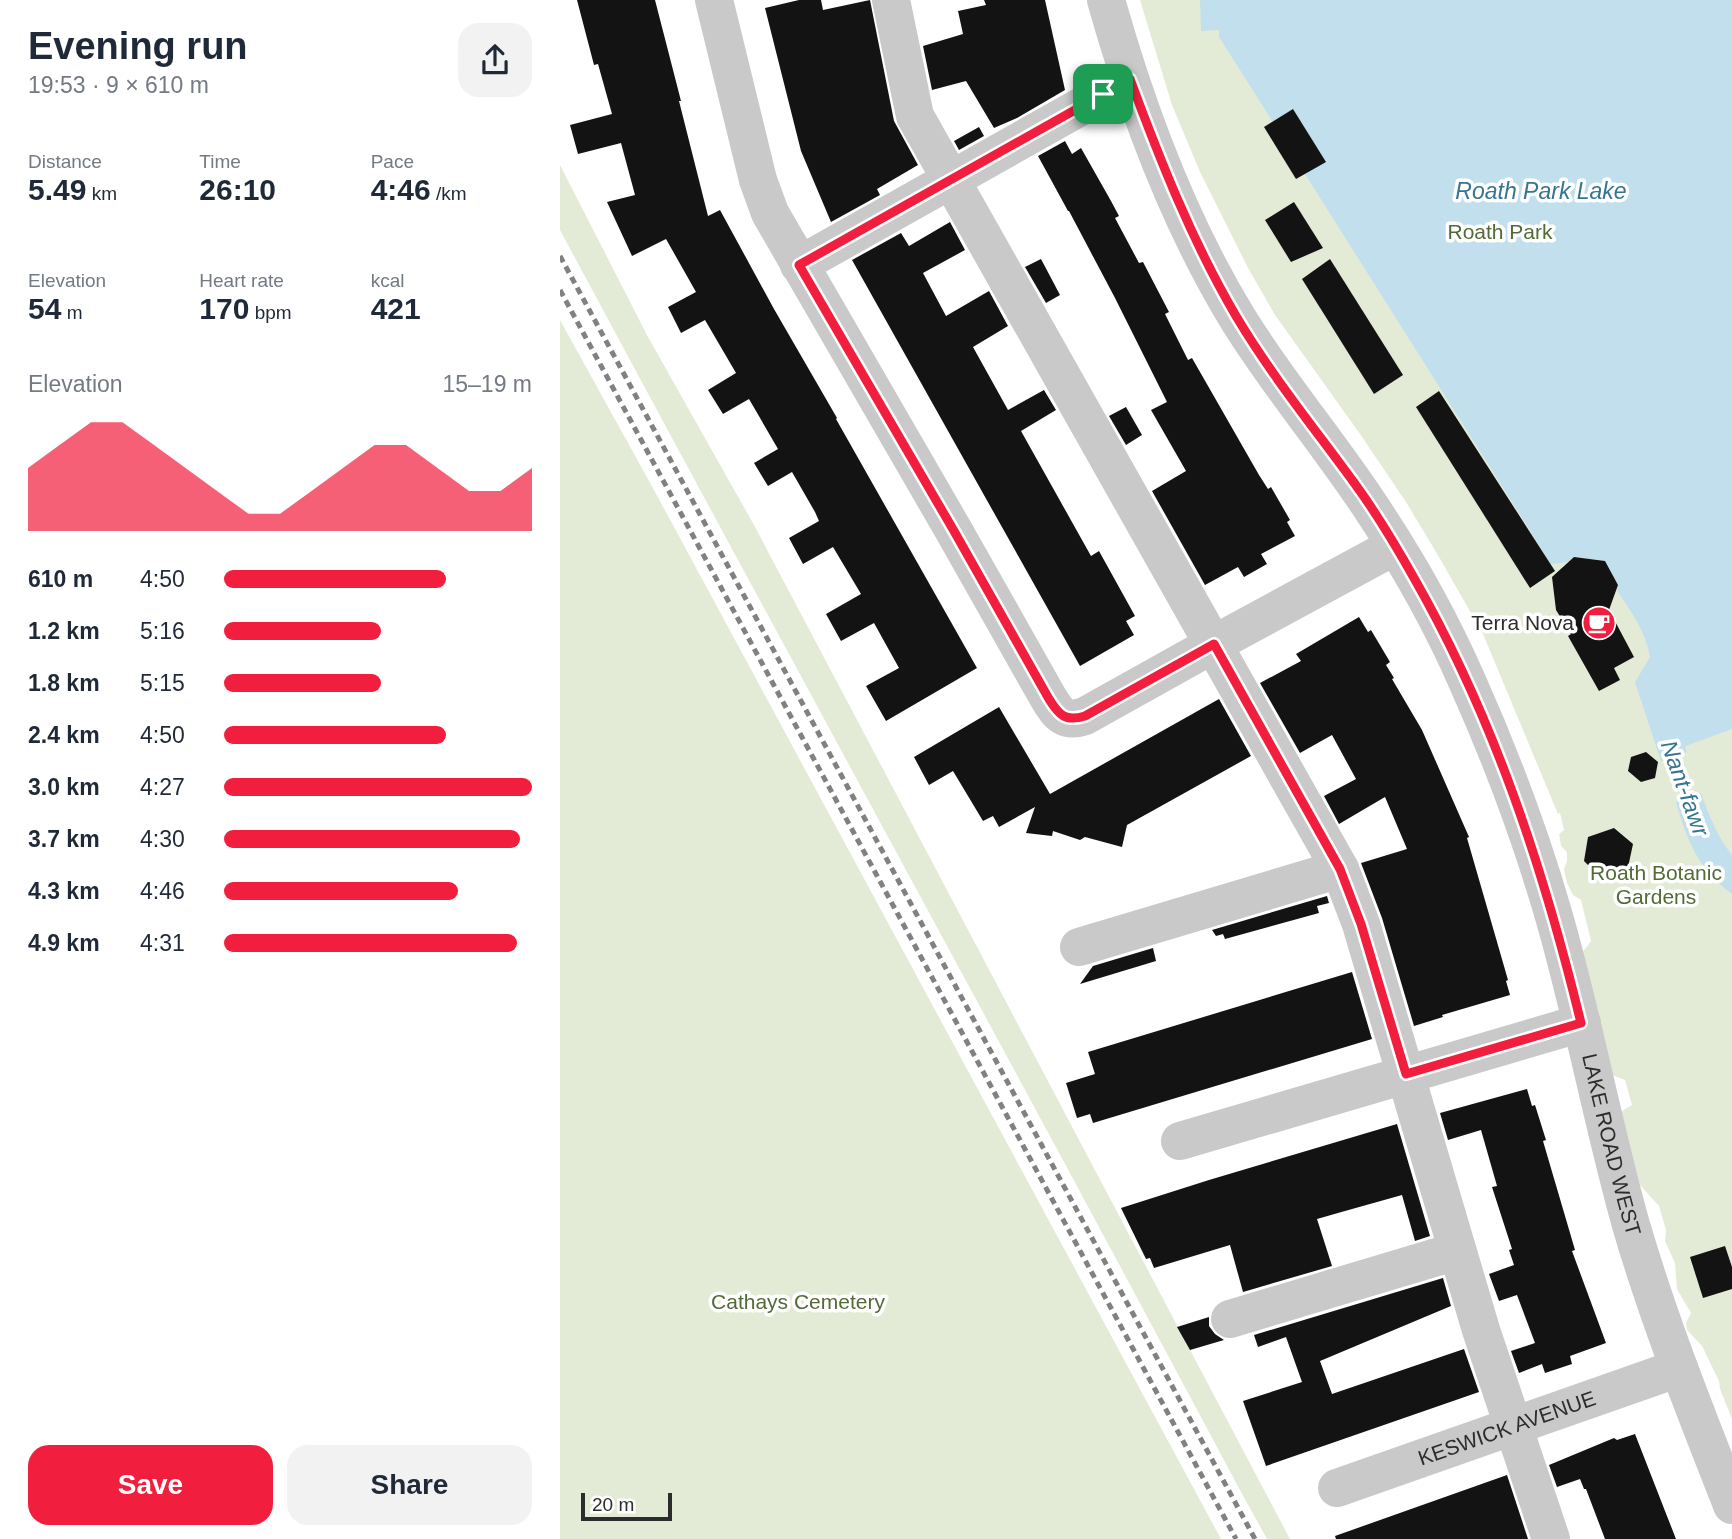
<!DOCTYPE html>
<meta charset="utf-8">
<style>
:root{--surface:#fff;--page:#f2f2f3;--text:#1f2937;--muted:#747a83;--accent:#f21e3e}
body{margin:0;font-family:Helvetica,sans-serif;background:var(--page);color:var(--text);height:100vh;display:flex;flex-direction:column;font-size:26px;white-space:nowrap}
*{box-sizing:border-box;margin:0}
p{font-size:23px;color:var(--muted)}
.icon{flex:none;width:38px;height:38px;fill:none;stroke:currentColor;stroke-width:2;stroke-linecap:round;stroke-linejoin:round}
.map{position:relative;flex:1;overflow:hidden}
.drawer{display:flex;flex-direction:column;background:var(--surface);width:560px}
.drawer>*{flex:none}
.scale{position:absolute;left:21px;bottom:18px;width:91px;box-sizing:border-box;padding-left:7px;border:4px solid #2c2c2c;border-top:0;font-size:19px;line-height:24px;white-space:nowrap;color:#2c2c2c;-webkit-text-stroke:5px #fff;paint-order:stroke}
.pin{position:absolute;display:grid;place-items:center;width:60px;height:60px;color:#fff;margin:-30px;border-radius:14px;box-shadow:0 4px 10px #0006}
.round{display:grid;place-items:center;flex:none;width:74px;height:74px;border-radius:21px;background:var(--page)}
.head{display:flex;align-items:center;justify-content:space-between;height:119px;padding:0 28px}
h1{font-size:38px;font-weight:600;line-height:52px}
.metrics{display:grid;grid-template-columns:repeat(3,1fr);gap:10px;height:119px;padding:7px 28px}
.metrics div{display:grid;align-content:center}
.metrics b{font-size:30px;font-weight:600}
.metrics small{font-size:19px;font-weight:400}
.metrics p{font-size:19px}
.chart{height:196px;padding:14px 28px}
.chart p{display:flex;justify-content:space-between}
.chart svg{width:100%;height:126px;margin-top:7px;fill:var(--accent);opacity:.7}
.button{display:flex;gap:14px;margin-top:auto;padding:14px 28px}
.button a{flex:1;height:80px;border-radius:21px;background:var(--accent);color:#fff;font-size:28px;font-weight:600;line-height:80px;text-align:center}
.button a+a{background:var(--page);color:var(--text)}
ul{padding:0 28px;list-style:none;font-size:23px}
li{display:grid;grid-template-columns:112px 84px 1fr;align-items:center;height:52px}
li i{height:18px;border-radius:9px;background:var(--accent)}
main{display:flex;flex:1;min-height:0}
.map>svg:first-child{display:block}
</style>
<main>
<section class="drawer">
<div class="head"><div><h1>Evening run</h1><p>19:53 · 9 × 610 m</p></div><a class="round"><svg class="icon" aria-label="share" viewBox="0 0 24 24"><path d="M12 15V3M7 8l5-5 5 5M5 13v7h14v-7"/></svg></a></div>
<div class="metrics">
<div><p>Distance</p><b>5.49<small> km</small></b></div>
<div><p>Time</p><b>26:10</b></div>
<div><p>Pace</p><b>4:46<small> /km</small></b></div>
</div>
<div class="metrics">
<div><p>Elevation</p><b>54<small> m</small></b></div>
<div><p>Heart rate</p><b>170<small> bpm</small></b></div>
<div><p>kcal</p><b>421</b></div>
</div>
<div class="chart"><p><span>Elevation</span>15–19 m</p>
<svg viewBox="0 0 160 44" preserveAspectRatio="none"><path d="M0 44V22L10 14L20 6L30 6L40 14L50 22L60 30L70 38L80 38L90 30L100 22L110 14L120 14L130 22L140 30L150 30L160 22V44z"/></svg>
</div>
<ul>
<li><b>610 m</b>4:50<i style="width:72%"></i></li>
<li><b>1.2 km</b>5:16<i style="width:51%"></i></li>
<li><b>1.8 km</b>5:15<i style="width:51%"></i></li>
<li><b>2.4 km</b>4:50<i style="width:72%"></i></li>
<li><b>3.0 km</b>4:27<i style="width:100%"></i></li>
<li><b>3.7 km</b>4:30<i style="width:96%"></i></li>
<li><b>4.3 km</b>4:46<i style="width:76%"></i></li>
<li><b>4.9 km</b>4:31<i style="width:95%"></i></li>
</ul>
<div class="button"><a>Save</a><a>Share</a></div>
</section>
<div class="map">
<svg width="1172" height="1539" viewBox="0 0 1172 1539">
<rect width="100%" height="100%" fill="#fff"/>
<g fill="#e3ebd7">
<path d="M 580,0 L 1172,0 L 1172,1419 L 1160,1389 L 1159,1381 L 1142,1346 L 1127,1330 L 1126,1323 L 1131,1313 L 1117,1289 L 1115,1263 L 1105,1241 L 1106,1230 L 1099,1206 L 1080,1185 L 1059,1113 L 1072,1105 L 1065,1080 L 1052,1075 L 1019,957 L 1031,941 L 1021,900 L 1013,895 L 1007,883 L 1004,869 L 1007,861 L 1007,852 L 1001,846 L 999,834 L 1004,830 L 1000,813 L 998,814 L 923,634 L 879,557 L 846,502 L 800,434 L 715,315 L 688,268 L 640,172 L 612,105 Z"/>
<path d="M 0,165 L 88,337 L 194,525 L 730,1539 L 707,1539 L 681,1492 C 456,1070 226,651 0,230 Z"/>
<path d="M 0,320 L 94,490 L 661,1539 L 0,1539 Z"/>
</g>
<g fill="#c1dfed">
<path d="M 640,0 L 1172,0 L 1172,729 L 1128,745 L 1125,747 L 1127,752 L 1101,761 L 1075,682 L 1090,657 C 1086,632 1071,611 1057,591 L 1058,585 L 1045,561 L 1014,557 L 1008,562 L 991,564 L 745,174 L 765,161 L 734,110 L 713,122 L 659,37 L 659,30 L 641,31 Z"/>
<path d="M 1141,793 C 1149,815 1157,837 1172,855 L 1172,894 C 1138,869 1127,840 1116,802 Z"/>
</g>
<g fill="none" stroke-linecap="round" stroke-linejoin="round">
<path stroke="#c1dfed" stroke-width="9" d="M 1109,747 L 1130,807"/>
</g>
<g fill="#131313">
<path d="M 17,0 L 95,0 L 121,101 L 119,101 L 148,216 L 160,210 L 214,309 L 277,418 L 276,419 L 417,668 L 326,721 L 306,686 L 339,668 L 314,623 L 281,641 L 266,614 L 301,594 L 273,547 L 243,564 L 229,538 L 259,521 L 255,512 L 232,472 L 208,486 L 194,463 L 218,449 L 189,399 L 163,414 L 148,390 L 176,373 L 145,320 L 121,333 L 108,307 L 136,292 L 106,239 L 72,256 L 47,202 L 75,195 L 61,143 L 18,154 L 10,125 L 52,114 L 38,64 L 34,65 Z"/>
<path d="M 239,0 L 261,0 L 263,10 L 310,0 L 334,121 L 358,165 L 317,189 L 320,195 L 271,222 L 241,151 L 205,8 Z"/>
<path d="M 424,0 L 485,0 L 505,90 L 457,118 L 434,128 L 406,81 L 372,90 L 363,46 L 403,34 L 398,11 L 426,5 Z"/>
<path d="M 733,109 L 766,162 L 736,179 L 704,127 Z"/>
<path d="M 419,127 L 424,136 L 399,150 L 394,141 Z"/>
<path d="M 505,141 L 512,154 L 521,148 L 551,201 L 559,216 L 555,218 L 579,263 L 583,262 L 609,312 L 605,314 L 628,360 L 632,358 L 699,475 L 708,489 L 711,487 L 730,520 L 727,522 L 735,536 L 701,554 L 707,564 L 684,577 L 678,567 L 645,585 L 592,491 L 626,471 L 591,410 L 607,402 L 555,298 L 509,211 L 508,211 L 478,156 Z"/>
<path d="M 734,202 L 763,248 L 731,262 L 705,220 Z"/>
<path d="M 390,222 L 405,250 L 363,273 L 386,316 L 429,291 L 448,326 L 413,347 L 448,410 L 484,390 L 496,410 L 461,431 L 531,556 L 539,551 L 575,616 L 566,621 L 574,635 L 520,666 L 292,260 L 341,233 L 349,246 Z"/>
<path d="M 481,259 L 500,295 L 486,303 L 465,267 Z"/>
<path d="M 770,259 L 843,375 L 814,394 L 742,279 Z"/>
<path d="M 879,391 L 995,571 L 970,588 L 856,407 Z"/>
<path d="M 566,407 L 582,435 L 566,445 L 549,416 Z"/>
<path d="M 1014,557 L 1045,561 L 1058,585 L 1049,610 L 1074,657 L 1054,668 L 1060,680 L 1039,691 L 1008,636 L 1011,634 L 996,610 L 992,577 Z"/>
<path d="M 799,617 L 808,632 L 811,630 L 830,662 L 826,665 L 834,678 L 832,679 L 862,730 L 909,837 L 907,838 L 948,980 L 946,981 L 950,995 L 882,1015 L 883,1017 L 854,1026 L 822,918 L 801,863 L 847,849 L 825,797 L 779,824 L 764,796 L 796,779 L 772,735 L 740,753 L 700,683 L 741,661 L 736,654 Z"/>
<path d="M 659,699 L 691,756 L 567,825 L 562,847 L 525,837 L 520,840 L 493,831 L 492,836 L 466,833 L 475,807 L 439,827 L 433,816 L 423,821 L 393,771 L 369,785 L 354,757 L 439,707 L 490,794 Z"/>
<path d="M 1086,752 L 1098,762 L 1095,778 L 1081,782 L 1068,771 L 1071,757 Z"/>
<path d="M 1054,828 L 1073,844 L 1067,872 L 1043,880 L 1024,861 L 1028,837 Z"/>
<path d="M 767,896 L 769,903 L 757,906 L 759,913 L 665,939 L 663,934 L 656,936 L 652,930 Z"/>
<path d="M 593,948 L 596,961 L 520,984 L 533,966 Z"/>
<path d="M 792,972 L 812,1039 L 533,1123 L 530,1114 L 517,1118 L 506,1083 L 535,1074 L 528,1052 Z"/>
<path d="M 967,1089 L 972,1106 L 975,1105 L 986,1140 L 983,1141 L 1015,1250 L 1012,1251 L 1046,1343 L 1010,1356 L 1012,1364 L 985,1373 L 982,1364 L 959,1373 L 951,1351 L 975,1343 L 957,1295 L 939,1301 L 929,1274 L 954,1265 L 949,1250 L 952,1249 L 932,1187 L 937,1186 L 921,1130 L 888,1140 L 880,1113 Z"/>
<path d="M 837,1124 L 870,1236 L 855,1241 L 842,1195 L 785,1211 L 757,1219 L 772,1266 L 683,1292 L 670,1245 L 594,1268 L 590,1258 L 586,1259 L 561,1208 L 649,1180 Z"/>
<path d="M 1165,1246 L 1172,1267 L 1172,1289 L 1143,1298 L 1130,1257 Z"/>
<path d="M 883,1278 L 891,1306 L 760,1361 L 772,1394 L 904,1349 L 919,1392 L 706,1466 L 683,1401 L 742,1382 L 726,1337 L 698,1347 L 694,1335 Z"/>
<path d="M 649,1317 L 649,1326 L 655,1334 L 664,1340 L 630,1350 L 617,1327 Z"/>
<path d="M 1075,1434 L 1105,1511 L 1116,1539 L 1045,1539 L 1026,1489 L 1024,1489 L 1020,1479 L 997,1487 L 989,1465 L 1054,1438 L 1057,1440 Z"/>
<path d="M 947,1475 L 968,1539 L 776,1539 L 775,1536 Z"/>
</g>
<g fill="none" stroke-linecap="round" stroke-linejoin="round">
<g stroke="#c9c9c9" stroke-width="38">
<path d="M 154,0 L 198,180 L 210,213 L 394,531 L 489,699 C 499,715 505,723 525,716 L 654,644 L 835,546"/>
<path d="M 331,0 L 355,116 L 780,869 L 801,924 L 921,1330 L 991,1539"/>
<path id="s1" d="M 546,0 C 577,110 618,221 678,319 C 720,387 773,448 816,515 C 851,568 882,624 907,681 C 941,757 970,834 993,913 C 1023,1016 1042,1122 1071,1225 C 1099,1321 1136,1413 1172,1505"/>
<path d="M 239,265 L 570,79"/>
<path d="M 519,947 L 780,869"/>
<path d="M 620,1141 L 1022,1023"/>
<path d="M 670,1319 L 897,1251"/>
<path id="s2" d="M 777,1488 L 1119,1368"/>
</g>
<g stroke="#818181" stroke-width="5" stroke-dasharray="7 5" stroke-linecap="butt">
<path d="M 0,256 L 695,1539"/>
<path d="M 0,290 L 676,1539"/>
</g>
</g>
<g fill="none" stroke-linecap="round" stroke-linejoin="round">
<defs>
<path id="route" d="M 570,79 C 600,160 632,241 676,316 C 711,375 755,429 795,484 C 817,514 836,546 854,578 C 934,718 983,867 1021,1023 L 846,1074 L 801,924 L 780,869 L 654,644 L 525,716 C 505,722 499,715 489,699 L 394,531 L 239,265 Z"/>
</defs>
<use href="#route" stroke="#fff" stroke-width="14"/>
<use href="#route" stroke="#f21e3e" stroke-width="9"/>
</g>
<defs>
<symbol id="cafe-disc" viewBox="-11 -11 22 22"><circle r="9.5" fill="#f21e3e" stroke="#fff"/><path d="M-5.5-4.5H6V0H3Q3 3.5 0 3.5H-2.5Q-5.5 3.5-5.5 0ZM3-3.2v2h1.7v-2ZM-6 4.5H4V6H-6Z" fill="#fff"/></symbol>
</defs>
<g fill-rule="evenodd">
<use href="#cafe-disc" x="1020" y="604" width="38" height="38"/>
</g>
<g text-anchor="middle" stroke-width="7" stroke-linejoin="round" paint-order="stroke">
<g font-size="21" fill="#526a36" stroke="#fff">
<text x="940" y="239">Roath Park</text>
<text x="1096" y="880">Roath Botanic<tspan x="1096" dy="24">Gardens</tspan></text>
<text x="238" y="1309">Cathays Cemetery</text>
</g>
<g font-size="21" fill="#2c2c2c" stroke="#fff" text-anchor="end">
<text x="1014" y="630">Terra Nova</text>
</g>
<g font-size="21" fill="#2c2c2c" stroke="#fff">
<text dy="7" stroke="none"><textPath href="#s1" startOffset="1262">LAKE ROAD WEST</textPath></text>
<text dy="7" stroke="none"><textPath href="#s2" startOffset="180">KESWICK AVENUE</textPath></text>
</g>
<g font-size="23" font-style="italic" fill="#357592" stroke="#fff">
<text x="981" y="199">Roath Park Lake</text>
<text transform="translate(1125 788) rotate(70)" y="8">Nant-fawr</text>
</g>
</g>
</svg>
<div class="scale">20 m</div>
<div class="pin" style="left:543px;top:94px;background:#1e9e55"><svg class="icon" aria-label="arrive" viewBox="0 0 24 24"><path d="M6 21V4h12l-3 4 3 4H6"/></svg></div>
</div>
</main>
